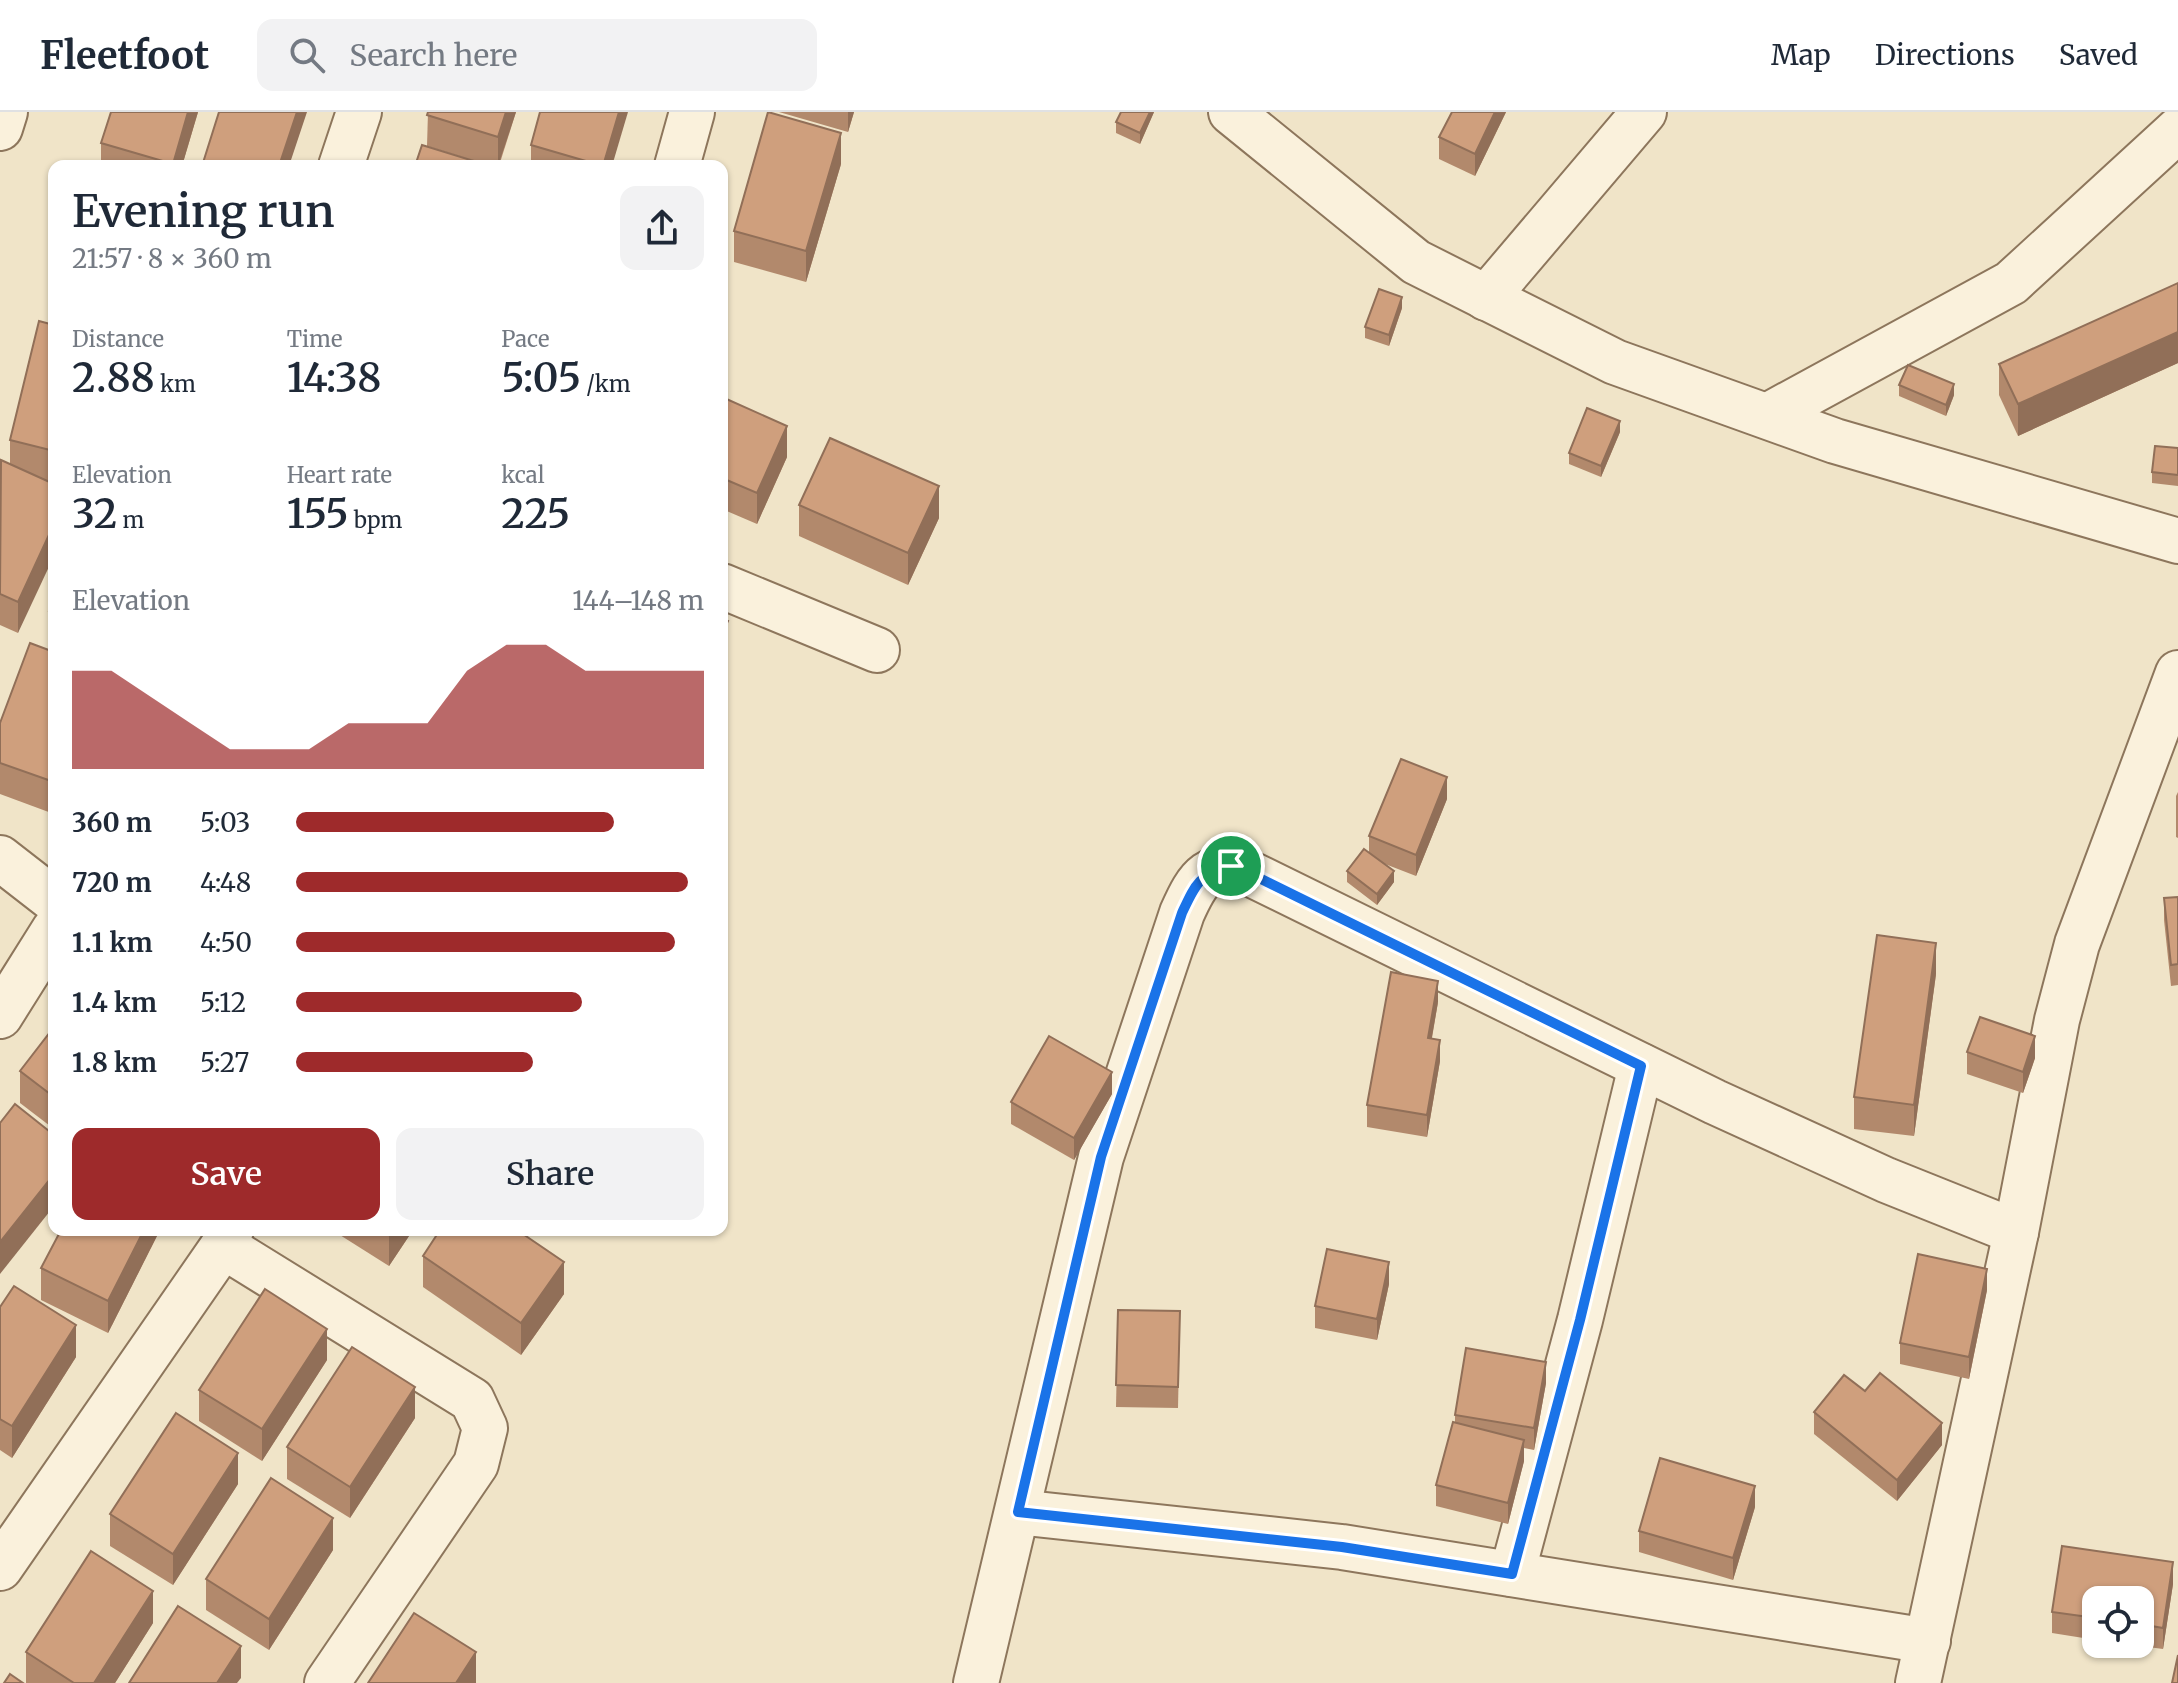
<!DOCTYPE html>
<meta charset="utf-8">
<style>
:root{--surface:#fff;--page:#f2f2f3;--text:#1f2937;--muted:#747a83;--line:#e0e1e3;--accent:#9e2a2b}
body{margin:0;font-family:Merriweather,serif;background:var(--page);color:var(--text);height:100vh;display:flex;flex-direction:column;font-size:30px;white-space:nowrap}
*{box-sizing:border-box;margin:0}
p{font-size:26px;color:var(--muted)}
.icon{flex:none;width:44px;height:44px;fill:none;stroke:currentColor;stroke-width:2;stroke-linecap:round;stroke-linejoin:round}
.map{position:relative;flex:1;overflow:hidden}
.drawer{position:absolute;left:48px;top:48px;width:680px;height:1076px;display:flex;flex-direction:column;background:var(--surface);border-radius:16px;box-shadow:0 2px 6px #0004}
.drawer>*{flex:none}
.tools{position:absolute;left:2082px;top:1474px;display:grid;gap:16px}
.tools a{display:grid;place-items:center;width:72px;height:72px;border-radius:16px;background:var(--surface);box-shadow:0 2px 6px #0004;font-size:40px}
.pin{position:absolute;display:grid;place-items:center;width:68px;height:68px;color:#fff;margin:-34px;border:4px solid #fff;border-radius:50%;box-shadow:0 2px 8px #0007}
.round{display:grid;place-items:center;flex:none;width:84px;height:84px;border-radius:16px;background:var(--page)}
.overview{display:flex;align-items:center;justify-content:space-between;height:136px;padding:0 24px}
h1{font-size:44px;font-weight:600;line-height:60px}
.figures{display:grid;grid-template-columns:repeat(3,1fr);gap:12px;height:136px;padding:8px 24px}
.figures div{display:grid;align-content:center}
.figures b{font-size:40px;font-weight:600}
.figures small{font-size:22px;font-weight:400}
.figures p{font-size:22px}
.chart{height:224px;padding:16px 24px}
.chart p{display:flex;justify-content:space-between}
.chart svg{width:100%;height:144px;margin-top:8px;fill:var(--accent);opacity:.7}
.button{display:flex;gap:16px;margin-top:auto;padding:16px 24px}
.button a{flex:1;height:92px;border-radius:16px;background:var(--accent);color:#fff;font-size:32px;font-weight:600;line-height:92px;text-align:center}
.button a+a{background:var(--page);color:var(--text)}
ul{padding:0 24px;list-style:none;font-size:26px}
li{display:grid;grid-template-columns:128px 96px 1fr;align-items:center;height:60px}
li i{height:20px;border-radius:10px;background:var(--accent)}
header{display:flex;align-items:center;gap:48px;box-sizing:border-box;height:112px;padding:0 40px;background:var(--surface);border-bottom:2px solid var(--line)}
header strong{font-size:38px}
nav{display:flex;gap:44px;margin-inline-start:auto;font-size:28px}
.search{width:560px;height:72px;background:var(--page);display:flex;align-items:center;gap:20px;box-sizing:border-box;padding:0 28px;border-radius:16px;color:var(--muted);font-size:30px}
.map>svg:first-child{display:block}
</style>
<header>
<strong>Fleetfoot</strong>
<div class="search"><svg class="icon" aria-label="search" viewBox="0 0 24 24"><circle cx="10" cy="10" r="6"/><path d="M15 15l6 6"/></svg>Search here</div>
<nav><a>Map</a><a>Directions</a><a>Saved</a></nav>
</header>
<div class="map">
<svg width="2178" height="1571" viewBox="0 0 2178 1571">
<rect width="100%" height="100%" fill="#f0e4c8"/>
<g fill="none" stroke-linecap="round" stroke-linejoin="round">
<defs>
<g id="street">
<path d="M 1231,0 L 1416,150 L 1615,250 L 1835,329 L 2178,429"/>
<path d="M 0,16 L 5,0"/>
<path d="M 341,54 L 359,0"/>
<path d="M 677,54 L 692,0"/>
<path d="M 1486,186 L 1644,0"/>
<path d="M 1767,304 L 2011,171 L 2178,18"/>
<path d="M 722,474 L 877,538"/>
<path d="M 0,746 L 54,788"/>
<path d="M 0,904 L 54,818"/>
<path d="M 223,1134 L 472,1288 L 485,1316 L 476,1352 L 327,1571"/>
<path d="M 1018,1400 L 1342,1435 L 1928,1529"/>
<path d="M 0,1456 L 223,1134 L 231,1118"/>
<path d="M 1512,1462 L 1580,1208 L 1641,954"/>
<path d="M 976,1571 L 1101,1045 L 1182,801 C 1198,765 1209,747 1251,762 L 1715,990 L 1886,1068 L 2016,1120"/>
<path d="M 1918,1571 L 2016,1120 L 2057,908 L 2077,832 L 2178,561"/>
</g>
</defs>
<use href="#street" stroke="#8d765c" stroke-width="48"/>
<use href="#street" stroke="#faf1dc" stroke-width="44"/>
</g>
<g fill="#b2896c">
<path d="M 111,0 L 198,0 L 182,54 L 101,54 L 101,31 Z"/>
<path d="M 428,0 L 516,0 L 499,54 L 491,54 L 427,34 Z"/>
<path d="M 779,0 L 854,0 L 848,20 Z"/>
<path d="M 1121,0 L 1154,0 L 1140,32 L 1116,21 L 1116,10 Z"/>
<path d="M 1452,0 L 1506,0 L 1475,64 L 1439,47 L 1439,25 Z"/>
<path d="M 531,33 L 612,54 L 531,54 Z"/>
<path d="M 841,52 L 806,170 L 734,150 L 734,119 Z"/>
<path d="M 54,169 L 54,209 L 51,208 L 51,177 Z"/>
<path d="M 2178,171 L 2178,251 L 2018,324 L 1999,283 L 1999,252 Z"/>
<path d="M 1402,196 L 1389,234 L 1365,226 L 1365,215 Z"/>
<path d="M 54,213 L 54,371 L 46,369 L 18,521 L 0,513 L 0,350 L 10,352 L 10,328 Z"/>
<path d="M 1899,273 L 1954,283 L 1946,304 L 1899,284 Z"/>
<path d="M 722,285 L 787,345 L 757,412 L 722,397 Z"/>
<path d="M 1620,320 L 1601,365 L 1569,352 L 1569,341 Z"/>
<path d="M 2178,336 L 2178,374 L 2152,371 L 2152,360 Z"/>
<path d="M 799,393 L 939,406 L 908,473 L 799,424 Z"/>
<path d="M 54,486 L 54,533 L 49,530 L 49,499 Z"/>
<path d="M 54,540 L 54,702 L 0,682 L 0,611 Z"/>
<path d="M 2178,680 L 2178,726 L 2176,725 L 2176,684 Z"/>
<path d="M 1447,687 L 1416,764 L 1385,752 L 1394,770 L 1377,793 L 1347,770 L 1347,759 L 1369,740 L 1369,724 Z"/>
<path d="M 2178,785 L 2178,873 L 2171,874 L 2164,808 L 2164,786 Z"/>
<path d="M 1936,862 L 1914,1024 L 1854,1017 L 1854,985 Z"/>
<path d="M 1438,890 L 1432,926 L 1440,949 L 1427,1025 L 1367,1015 L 1367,993 Z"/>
<path d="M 54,915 L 54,1017 L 20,991 L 20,959 Z"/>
<path d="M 1967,940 L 2035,946 L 2023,981 L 1967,962 Z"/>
<path d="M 1112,982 L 1074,1048 L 1011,1012 L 1011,990 Z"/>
<path d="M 61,1118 L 160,1118 L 108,1221 L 41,1188 L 41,1156 Z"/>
<path d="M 332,1118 L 413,1118 L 389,1154 Z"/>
<path d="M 423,1144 L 564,1182 L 521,1243 L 423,1175 Z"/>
<path d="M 1389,1172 L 1377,1228 L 1315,1216 L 1315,1194 Z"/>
<path d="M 1987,1178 L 1969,1267 L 1900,1252 L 1900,1231 Z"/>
<path d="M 0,1195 L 76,1245 L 12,1346 L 0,1338 Z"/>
<path d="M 1118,1198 L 1180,1199 L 1178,1296 L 1116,1295 Z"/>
<path d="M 327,1248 L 262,1349 L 199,1309 L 199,1278 Z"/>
<path d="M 1546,1271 L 1534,1338 L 1524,1336 L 1524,1349 L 1508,1412 L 1436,1394 L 1436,1373 L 1455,1310 L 1455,1303 Z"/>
<path d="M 1865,1279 L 1942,1333 L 1897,1389 L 1814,1322 L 1814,1300 Z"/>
<path d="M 415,1306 L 350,1406 L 287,1367 L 287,1335 Z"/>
<path d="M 238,1372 L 173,1473 L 110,1434 L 110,1402 Z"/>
<path d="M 1755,1395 L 1733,1468 L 1639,1440 L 1639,1419 Z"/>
<path d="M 2062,1434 L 2173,1450 L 2173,1472 L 2163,1537 L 2126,1532 L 2140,1532 L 2140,1488 L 2096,1488 L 2096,1528 L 2052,1521 L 2052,1500 Z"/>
<path d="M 333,1438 L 269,1538 L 206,1498 L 206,1467 Z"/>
<path d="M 153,1511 L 115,1571 L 26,1571 L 26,1540 Z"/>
</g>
<g fill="#916f58">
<path d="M 188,0 L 198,0 L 182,54 L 173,54 Z"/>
<path d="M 297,0 L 307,0 L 289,54 L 279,54 Z"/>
<path d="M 506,0 L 516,0 L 498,54 L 498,25 Z"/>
<path d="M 619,0 L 628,0 L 612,54 L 603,54 Z"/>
<path d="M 848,0 L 854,0 L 848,20 Z"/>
<path d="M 1150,0 L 1154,0 L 1140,32 L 1140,21 Z"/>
<path d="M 1495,0 L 1506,0 L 1475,64 L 1475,42 Z"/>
<path d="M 841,21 L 841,52 L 806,170 L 806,139 Z"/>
<path d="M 1402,185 L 1402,196 L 1389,234 L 1389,223 Z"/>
<path d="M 2178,220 L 2178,251 L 2018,324 L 2018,292 Z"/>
<path d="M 1954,272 L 1954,283 L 1946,304 L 1946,293 Z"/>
<path d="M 1620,309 L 1620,320 L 1601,365 L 1601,354 Z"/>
<path d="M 787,314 L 787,345 L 757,412 L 757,381 Z"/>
<path d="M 939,374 L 939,406 L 908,473 L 908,441 Z"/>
<path d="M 54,412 L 54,444 L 18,521 L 18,490 Z"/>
<path d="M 728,509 L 728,540 L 722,553 L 722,521 Z"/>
<path d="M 1447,665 L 1447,687 L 1416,764 L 1416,743 Z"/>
<path d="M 1394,759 L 1394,770 L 1377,793 L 1377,782 Z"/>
<path d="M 1936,831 L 1936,862 L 1914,1024 L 1914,993 Z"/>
<path d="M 1438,869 L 1438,890 L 1428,947 L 1428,926 Z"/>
<path d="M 2035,924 L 2035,946 L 2023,981 L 2023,960 Z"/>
<path d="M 1440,928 L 1440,949 L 1427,1025 L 1427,1003 Z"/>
<path d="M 1112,960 L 1112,982 L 1074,1048 L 1074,1026 Z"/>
<path d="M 54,1062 L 54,1094 L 0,1162 L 0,1130 Z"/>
<path d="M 144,1118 L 160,1118 L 108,1221 L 108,1189 Z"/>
<path d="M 392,1118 L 413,1118 L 389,1154 L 389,1123 Z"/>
<path d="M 564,1150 L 564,1182 L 521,1243 L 521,1211 Z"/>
<path d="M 1389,1150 L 1389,1172 L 1377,1228 L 1377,1207 Z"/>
<path d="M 1987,1157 L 1987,1178 L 1969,1267 L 1969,1245 Z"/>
<path d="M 76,1213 L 76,1245 L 12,1346 L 12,1314 Z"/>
<path d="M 327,1217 L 327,1248 L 262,1349 L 262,1317 Z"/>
<path d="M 1546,1250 L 1546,1271 L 1534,1338 L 1534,1316 Z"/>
<path d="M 415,1275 L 415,1306 L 350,1406 L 350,1375 Z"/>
<path d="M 1942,1311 L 1942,1333 L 1897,1389 L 1897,1368 Z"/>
<path d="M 1524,1328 L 1524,1349 L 1508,1412 L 1508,1391 Z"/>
<path d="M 238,1341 L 238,1372 L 173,1473 L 173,1442 Z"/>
<path d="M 1755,1374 L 1755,1395 L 1733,1468 L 1733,1446 Z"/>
<path d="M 333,1406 L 333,1438 L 269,1538 L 269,1507 Z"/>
<path d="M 2173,1450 L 2173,1472 L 2163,1537 L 2163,1516 Z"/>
<path d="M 153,1479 L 153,1511 L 115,1571 L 94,1571 Z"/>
<path d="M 241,1534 L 241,1566 L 237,1571 L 217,1571 Z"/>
<path d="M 476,1540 L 476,1571 L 456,1571 Z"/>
</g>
<g fill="#cf9f7d" stroke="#916f58" stroke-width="2">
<path d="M 111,0 L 188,0 L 173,52 L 101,31 Z"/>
<path d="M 219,0 L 297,0 L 279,54 L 202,54 Z"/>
<path d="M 428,0 L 506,0 L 498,25 L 427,3 Z"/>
<path d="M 540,0 L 619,0 L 603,54 L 531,33 Z"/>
<path d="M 768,0 L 841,21 L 806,139 L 734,119 Z"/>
<path d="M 1121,0 L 1150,0 L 1140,21 L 1116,10 Z"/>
<path d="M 1452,0 L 1495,0 L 1475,42 L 1439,25 Z"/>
<path d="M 422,33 L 490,54 L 415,54 Z"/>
<path d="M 2178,171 L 2178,220 L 2018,292 L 1999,252 Z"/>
<path d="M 1379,177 L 1402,185 L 1389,223 L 1365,215 Z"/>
<path d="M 39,209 L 54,213 L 54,339 L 10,328 Z"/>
<path d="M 1908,253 L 1954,272 L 1946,293 L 1899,273 Z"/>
<path d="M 722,285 L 787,314 L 757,381 L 722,366 Z"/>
<path d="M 1587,296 L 1620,309 L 1601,354 L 1569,341 Z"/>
<path d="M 830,326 L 939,374 L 908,441 L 799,393 Z"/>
<path d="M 2155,334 L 2178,336 L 2178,363 L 2152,360 Z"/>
<path d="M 1,348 L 54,372 L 54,412 L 18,490 L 0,482 Z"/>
<path d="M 54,486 L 54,501 L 49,499 Z"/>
<path d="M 722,506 L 728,509 L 722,521 Z"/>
<path d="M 30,531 L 54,540 L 54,670 L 0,651 L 0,611 Z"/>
<path d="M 1401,647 L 1447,665 L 1416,743 L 1369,724 Z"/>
<path d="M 1364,737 L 1394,759 L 1377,782 L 1347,759 Z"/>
<path d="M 2178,785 L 2178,852 L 2171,853 L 2164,786 Z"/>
<path d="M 1877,823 L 1936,831 L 1914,993 L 1854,985 Z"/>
<path d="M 1391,860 L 1438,869 L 1428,926 L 1440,928 L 1427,1003 L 1367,993 Z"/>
<path d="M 1980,905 L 2035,924 L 2023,960 L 1967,940 Z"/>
<path d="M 54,915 L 54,985 L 20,959 Z"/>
<path d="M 1049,924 L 1112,960 L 1074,1026 L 1011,990 Z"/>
<path d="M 15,992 L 54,1023 L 54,1062 L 0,1130 L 0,1011 Z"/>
<path d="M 61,1118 L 144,1118 L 108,1189 L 41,1156 Z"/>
<path d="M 382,1118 L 392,1118 L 389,1123 Z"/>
<path d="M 440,1118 L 517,1118 L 564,1150 L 521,1211 L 423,1144 Z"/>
<path d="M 1327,1137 L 1389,1150 L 1377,1207 L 1315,1194 Z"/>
<path d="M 1918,1142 L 1987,1157 L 1969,1245 L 1900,1231 Z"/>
<path d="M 14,1174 L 76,1213 L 12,1314 L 0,1307 L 0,1195 Z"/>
<path d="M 265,1177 L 327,1217 L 262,1317 L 199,1278 Z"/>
<path d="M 1118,1198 L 1180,1199 L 1178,1275 L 1116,1273 Z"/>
<path d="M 352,1235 L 415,1275 L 350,1375 L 287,1335 Z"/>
<path d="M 1466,1236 L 1546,1250 L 1534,1316 L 1455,1303 Z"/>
<path d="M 1880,1261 L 1942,1311 L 1897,1368 L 1814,1300 L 1844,1263 L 1865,1279 Z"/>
<path d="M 176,1301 L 238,1341 L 173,1442 L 110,1402 Z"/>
<path d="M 1453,1310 L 1524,1328 L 1508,1391 L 1436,1373 Z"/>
<path d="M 1660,1346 L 1755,1374 L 1733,1446 L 1639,1419 Z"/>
<path d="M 271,1366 L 333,1406 L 269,1507 L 206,1467 Z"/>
<path d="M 2062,1434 L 2173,1450 L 2163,1516 L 2140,1512 L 2140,1488 L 2096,1488 L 2096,1506 L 2052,1500 Z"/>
<path d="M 91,1439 L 153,1479 L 94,1571 L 74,1571 L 26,1540 Z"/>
<path d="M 178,1494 L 241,1534 L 217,1571 L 129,1571 Z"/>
<path d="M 414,1501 L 476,1540 L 456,1571 L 368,1571 Z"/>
<path d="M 2178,1543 L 2178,1571 L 2172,1571 Z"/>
<path d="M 10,1562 L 23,1571 L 4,1571 Z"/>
</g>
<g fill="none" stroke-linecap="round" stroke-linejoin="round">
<defs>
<path id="route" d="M 1231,754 L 1251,762 L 1641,954 L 1580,1208 L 1512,1462 L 1342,1435 L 1018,1400 L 1101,1045 L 1182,801 C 1195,773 1199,762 1231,754 Z"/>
</defs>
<use href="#route" stroke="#fff" stroke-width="16"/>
<use href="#route" stroke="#1a73e8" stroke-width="10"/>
</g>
</svg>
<div class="tools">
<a><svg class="icon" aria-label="locate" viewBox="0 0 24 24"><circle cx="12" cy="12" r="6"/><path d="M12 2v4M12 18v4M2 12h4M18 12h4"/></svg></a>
</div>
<div class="pin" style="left:1231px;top:754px;background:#1e9e55"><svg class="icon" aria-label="arrive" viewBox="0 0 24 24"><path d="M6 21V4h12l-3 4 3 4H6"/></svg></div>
<section class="drawer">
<div class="overview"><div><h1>Evening run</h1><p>21:57 · 8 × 360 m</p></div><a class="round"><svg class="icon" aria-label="share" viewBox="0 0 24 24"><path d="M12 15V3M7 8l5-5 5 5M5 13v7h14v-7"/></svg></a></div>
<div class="figures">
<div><p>Distance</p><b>2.88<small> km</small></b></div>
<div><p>Time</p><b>14:38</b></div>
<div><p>Pace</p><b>5:05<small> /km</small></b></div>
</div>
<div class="figures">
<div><p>Elevation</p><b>32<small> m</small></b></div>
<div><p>Heart rate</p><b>155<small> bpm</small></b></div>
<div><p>kcal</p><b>225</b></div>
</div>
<div class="chart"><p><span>Elevation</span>144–148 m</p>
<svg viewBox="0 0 160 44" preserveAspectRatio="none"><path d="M0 44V14L10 14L20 22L30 30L40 38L50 38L60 38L70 30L80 30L90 30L100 14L110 6L120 6L130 14L140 14L150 14L160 14V44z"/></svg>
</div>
<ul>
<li><b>360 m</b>5:03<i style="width:78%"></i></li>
<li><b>720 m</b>4:48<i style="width:96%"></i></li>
<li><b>1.1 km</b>4:50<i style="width:93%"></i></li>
<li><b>1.4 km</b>5:12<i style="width:70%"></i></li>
<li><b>1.8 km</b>5:27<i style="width:58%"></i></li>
</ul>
<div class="button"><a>Save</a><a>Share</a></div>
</section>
</div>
